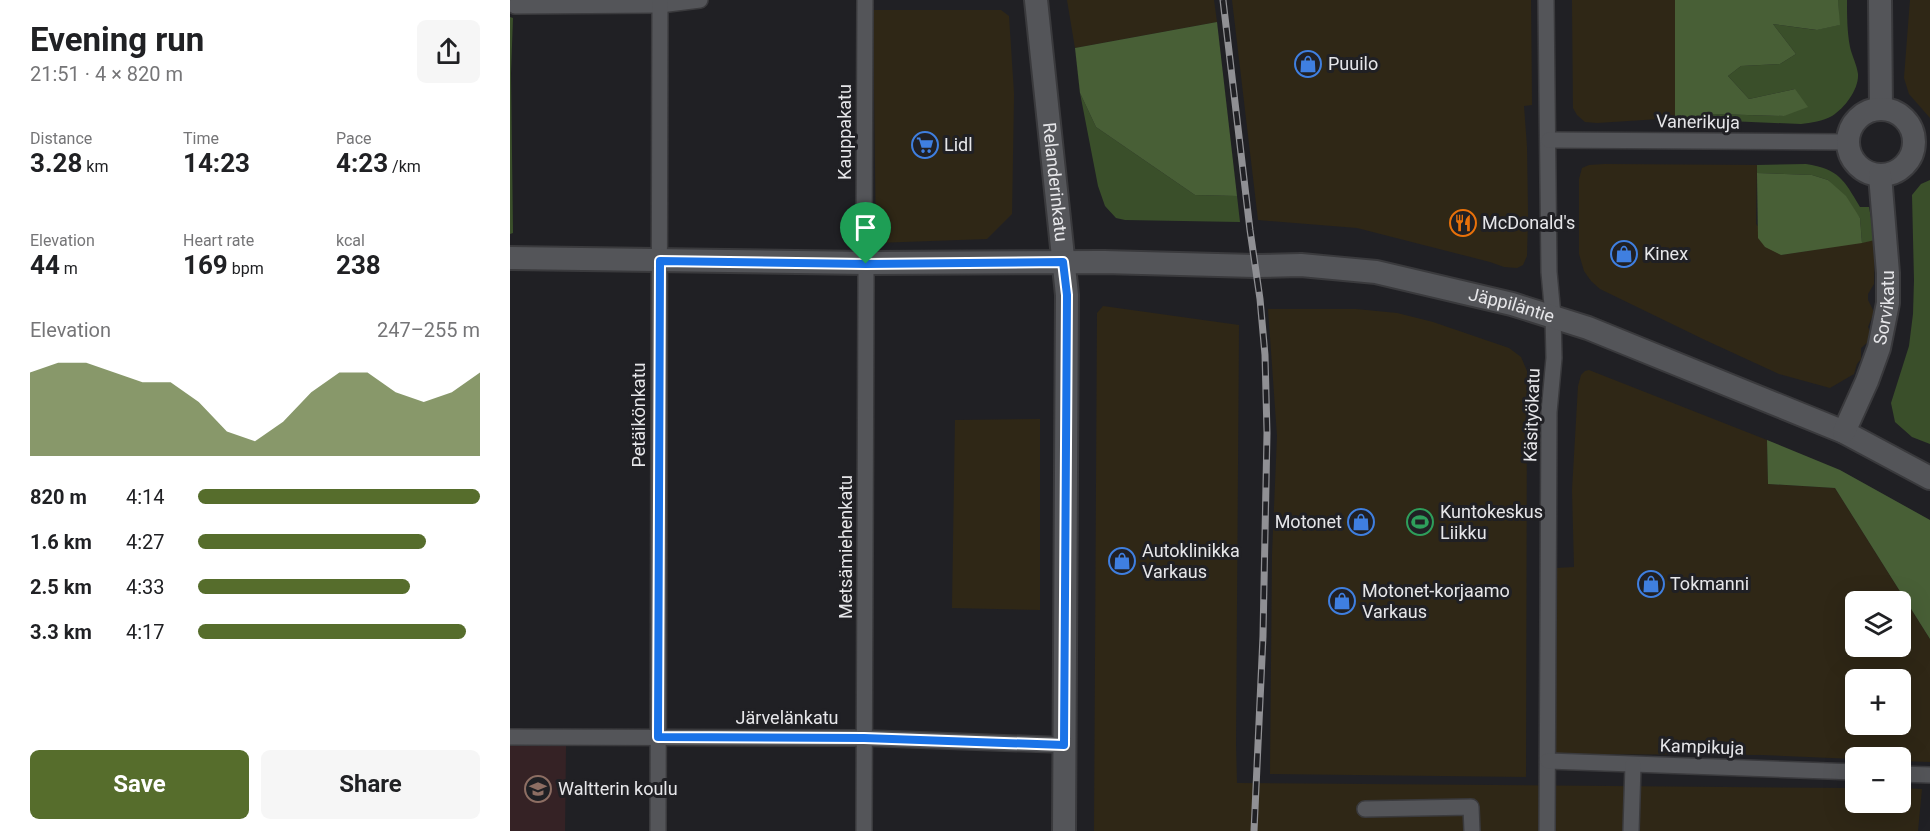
<!DOCTYPE html>
<meta charset="utf-8">
<style>
:root{--surface:#fff;--page:#f6f6f6;--text:#202124;--muted:#757577;--accent:#566d2c}
body{margin:0;font-family:Roboto,sans-serif;background:var(--page);color:var(--text);height:100vh;display:flex;flex-direction:column;font-size:22px;white-space:nowrap}
*{box-sizing:border-box;margin:0}
p{font-size:20px;color:var(--muted)}
.icon{flex:none;width:33px;height:33px;fill:none;stroke:currentColor;stroke-width:2;stroke-linecap:round;stroke-linejoin:round}
.map{position:relative;flex:1;overflow:hidden}
.sheet{display:flex;flex-direction:column;background:var(--surface);width:510px}
.sheet>*{flex:none}
.buttons{position:absolute;left:1335px;top:591px;display:grid;gap:12px}
.buttons a{display:grid;place-items:center;width:66px;height:66px;border-radius:9px;background:var(--surface);box-shadow:0 6px 24px #0002;font-size:30px}
.pin{position:absolute;display:grid;place-items:center;width:51px;height:51px;color:#fff;margin:-62px -26px;border-radius:50% 50% 50% 0;rotate:-45deg;box-shadow:0 0 6px #0007}
.pin .icon{rotate:45deg}
.round{display:grid;place-items:center;flex:none;width:63px;height:63px;border-radius:9px;background:var(--page)}
.headline{display:flex;align-items:center;justify-content:space-between;height:102px;padding:0 30px}
h1{font-size:33px;font-weight:700;line-height:45px}
.figures{display:grid;grid-template-columns:repeat(3,1fr);gap:9px;height:102px;padding:6px 30px}
.figures div{display:grid;align-content:center}
.figures b{font-size:26px;font-weight:700}
.figures small{font-size:16px;font-weight:400}
.figures p{font-size:16px}
.chart{height:168px;padding:12px 30px}
.chart p{display:flex;justify-content:space-between}
.chart svg{width:100%;height:108px;margin-top:6px;fill:var(--accent);opacity:.7}
.primary-button{display:flex;gap:12px;margin-top:auto;padding:12px 30px}
.primary-button a{flex:1;height:69px;border-radius:9px;background:var(--accent);color:#fff;font-size:24px;font-weight:700;line-height:69px;text-align:center}
.primary-button a+a{background:var(--page);color:var(--text)}
ul{padding:0 30px;list-style:none;font-size:20px}
li{display:grid;grid-template-columns:96px 72px 1fr;align-items:center;height:45px}
li i{height:15px;border-radius:8px;background:var(--accent)}
main{display:flex;flex:1;min-height:0}
.map>svg:first-child{display:block}
</style>
<main>
<section class="sheet">
<div class="headline"><div><h1>Evening run</h1><p>21:51 · 4 × 820 m</p></div><a class="round"><svg class="icon" aria-label="share" viewBox="0 0 24 24"><path d="M12 15V3M7 8l5-5 5 5M5 13v7h14v-7"/></svg></a></div>
<div class="figures">
<div><p>Distance</p><b>3.28<small> km</small></b></div>
<div><p>Time</p><b>14:23</b></div>
<div><p>Pace</p><b>4:23<small> /km</small></b></div>
</div>
<div class="figures">
<div><p>Elevation</p><b>44<small> m</small></b></div>
<div><p>Heart rate</p><b>169<small> bpm</small></b></div>
<div><p>kcal</p><b>238</b></div>
</div>
<div class="chart"><p><span>Elevation</span>247–255 m</p>
<svg viewBox="0 0 160 44" preserveAspectRatio="none"><path d="M0 44V10L10 6L20 6L30 10L40 14L50 14L60 22L70 34L80 38L90 30L100 18L110 10L120 10L130 18L140 22L150 18L160 10V44z"/></svg>
</div>
<ul>
<li><b>820 m</b>4:14<i style="width:100%"></i></li>
<li><b>1.6 km</b>4:27<i style="width:81%"></i></li>
<li><b>2.5 km</b>4:33<i style="width:75%"></i></li>
<li><b>3.3 km</b>4:17<i style="width:95%"></i></li>
</ul>
<div class="primary-button"><a>Save</a><a>Share</a></div>
</section>
<div class="map">
<svg width="1420" height="831" viewBox="0 0 1420 831">
<rect width="100%" height="100%" fill="#202024"/>
<g fill="#2f2716" fill-rule="evenodd">
<path d="M 557,0 L 704,0 L 707,22 L 565,48 Z"/>
<path d="M 722,0 L 1021,0 L 1022,105 L 1014,106 L 1017,147 L 1018,214 L 1017,256 L 1013,265 L 1007,268 L 994,267 L 980,262 L 847,228 L 748,220 Z"/>
<path d="M 1062,0 L 1165,0 L 1165,118 L 1087,123 L 1075,122 L 1067,115 L 1063,108 Z"/>
<path d="M 1400,0 L 1420,0 L 1420,118 L 1399,94 L 1394,78 Z"/>
<path d="M 363,10 L 491,10 L 499,16 L 504,94 L 502,214 L 477,239 L 366,243 Z"/>
<path d="M 1095,164 L 1247,165 L 1246,224 L 1271,255 L 1365,240 L 1364,284 L 1358,294 L 1358,300 L 1364,312 L 1358,327 L 1361,334 L 1357,343 L 1351,348 L 1351,359 L 1347,364 L 1344,374 L 1320,388 L 1269,374 L 1195,340 L 1090,289 L 1081,281 L 1074,271 L 1069,254 L 1069,179 L 1072,168 L 1079,165 Z"/>
<path d="M 593,306 L 729,325 L 726,744 L 727,783 L 1345,788 L 1346,802 L 1390,802 L 1391,788 L 1412,789 L 1408,831 L 584,831 L 587,313 Z"/>
<path d="M 758,309 L 846,309 L 887,313 L 923,322 L 999,348 L 1011,357 L 1017,371 L 1016,777 L 760,774 L 762,554 L 767,436 Z"/>
<path d="M 1079,370 L 1257,440 L 1258,484 L 1325,488 L 1420,639 L 1420,762 L 1391,761 L 1390,758 L 1346,758 L 1345,759 L 1252,755 L 1046,754 L 1046,568 L 1064,567 L 1062,490 L 1068,386 L 1071,375 L 1075,371 ZM 1346,602 L 1390,602 L 1390,646 L 1346,646 ZM 1346,680 L 1390,680 L 1390,724 L 1346,724 Z"/>
<path d="M 530,419 L 530,610 L 442,608 L 445,420 Z"/>
</g>
<path fill="#352225" d="M 0,746 L 56,746 L 55,831 L 0,831 Z"/>
<g fill="#3a4f2a">
<path d="M 1328,0 L 1337,0 C 1337,15 1337,31 1340,47 C 1342,56 1347,65 1348,74 C 1349,89 1335,108 1322,116 C 1313,121 1301,123 1291,124 L 1195,120 L 1204,114 L 1274,116 L 1285,89 L 1239,99 L 1218,76 L 1231,66 L 1270,64 L 1286,54 L 1263,24 L 1306,30 L 1329,25 Z"/>
<path d="M 0,17 L 3,18 L 1,73 L 3,233 L 0,234 Z"/>
<path d="M 570,93 L 586,127 L 685,195 L 727,196 L 730,222 L 615,220 L 606,218 L 595,206 L 588,186 Z"/>
<path d="M 1296,164 C 1329,169 1334,180 1350,207 L 1359,207 L 1365,240 L 1352,243 L 1350,218 L 1318,180 L 1302,175 L 1247,173 L 1247,165 Z"/>
<path d="M 1420,180 L 1420,444 L 1402,437 L 1385,422 L 1381,403 L 1399,346 L 1403,314 L 1404,280 L 1402,195 L 1411,184 Z"/>
</g>
<g fill="#485f36">
<path d="M 1165,0 L 1328,0 L 1330,25 L 1307,30 L 1263,24 L 1286,54 L 1270,64 L 1231,66 L 1218,76 L 1239,99 L 1285,89 L 1298,107 L 1274,116 L 1204,114 L 1195,120 L 1165,118 Z"/>
<path d="M 707,22 L 727,196 L 685,195 L 586,127 L 570,93 L 565,48 Z"/>
<path d="M 1247,173 L 1302,175 L 1318,180 L 1336,196 L 1350,218 L 1352,243 L 1271,255 L 1255,247 L 1248,238 Z"/>
<path d="M 1257,440 L 1330,470 L 1420,520 L 1420,639 L 1325,488 L 1258,484 Z"/>
</g>
<g fill="none" stroke-linecap="round" stroke-linejoin="round">
<defs>
<g id="street">
<path d="M 1036,0 L 1039,272 L 1043,316 L 1044,358 L 1039,412 L 1037,831"/>
<path d="M 5,6 L 150,5 L 190,0"/>
<path d="M 1039,140 L 1338,142"/>
<path d="M 0,737 L 354,738 L 554,745"/>
<path d="M 1038,761 L 1346,772"/>
<path d="M 1390,774 L 1420,775"/>
<path d="M 855,809 L 961,807 L 962,831"/>
<path d="M 148,831 L 150,0"/>
<path d="M 354,831 L 356,283 L 356,263 L 354,247 L 355,0"/>
<path d="M 1121,831 L 1123,765"/>
</g>
<g id="secondary">
<path id="s1" d="M 526,0 L 557,295 L 554,831"/>
<path d="M 1370,0 L 1371,109"/>
<circle cx="1371" cy="142" r="33"/>
<path id="s2" d="M 0,258 L 356,263 L 594,262 L 745,266 L 791,265 L 866,272 L 1002,304 L 1078,328 L 1334,432 L 1420,478"/>
<path id="s3" d="M 1334,432 L 1357,381 L 1369,348 L 1378,303 L 1378,273 L 1370,175"/>
</g>
</defs>
<use href="#street" stroke="#3a3a3d" stroke-width="18"/>
<use href="#secondary" stroke="#3a3a3d" stroke-width="26"/>
<use href="#street" stroke="#545559" stroke-width="15"/>
<use href="#secondary" stroke="#545559" stroke-width="22"/>
<defs>
<path id="rail" d="M 713,0 L 740,230 L 750,299 L 755,355 L 757,433 L 753,636 L 744,831"/>
</defs>
<use href="#rail" stroke="#909094" stroke-width="7"/>
<use href="#rail" stroke="#202024" stroke-width="4.5" stroke-dasharray="14" stroke-linecap="butt"/>
</g>
<g fill="none" stroke-linecap="round" stroke-linejoin="round">
<defs>
<path id="route" d="M 150,261 L 356,264 L 553,262 L 557,295 L 554,745 L 354,738 L 148,737 Z"/>
</defs>
<use href="#route" stroke="#fff" stroke-width="12"/>
<use href="#route" stroke="#1a73e8" stroke-width="8"/>
</g>
<defs>
<symbol id="shop-ring" viewBox="-11 -11 22 22"><circle r="9.5" fill="#202024" stroke="#3f7fe0" stroke-width="1.5"/><path d="M-5-2.5h2.3a2.7 3.5 0 0 1 5.4 0H5L5.5 6h-11ZM-1.5-2.5h3a1.5 2.3 0 0 0-3 0Z" fill="#3f7fe0"/></symbol>
<symbol id="supermarket-ring" viewBox="-11 -11 22 22"><circle r="9.5" fill="#202024" stroke="#3f7fe0" stroke-width="1.5"/><path d="M-6-5.5h2.5l.6 2H6L4.5 2H-2.5L-4.4-4H-6ZM-1.5 3.2a1.3 1.3 0 1 0 .1 0ZM3 3.2a1.3 1.3 0 1 0 .1 0Z" fill="#3f7fe0"/></symbol>
<symbol id="restaurant-ring" viewBox="-11 -11 22 22"><circle r="9.5" fill="#202024" stroke="#e8710a" stroke-width="1.5"/><path d="M-5-6h1v4h1v-4h1v4h1v-4h1v5L-1.5 .5V6h-2V.5L-5-1ZM5-6V6H3V1.5H1.5Q1.5-4 5-6Z" fill="#e8710a"/></symbol>
<symbol id="stadium-ring" viewBox="-11 -11 22 22"><circle r="9.5" fill="#202024" stroke="#2e9e5b" stroke-width="1.5"/><path d="M0-5a6.5 5 0 1 0 0 10a6.5 5 0 1 0 0-10ZM-3.5-1.8h7v3.6h-7Z" fill="#2e9e5b"/></symbol>
<symbol id="school-ring" viewBox="-11 -11 22 22"><circle r="9.5" fill="#202024" stroke="#8d6e63" stroke-width="1.5"/><path d="M0-5L7-2L0 1L-7-2ZM-4 1L0 2.5L4 1V4Q0 6-4 4Z" fill="#8d6e63"/></symbol>
</defs>
<g fill-rule="evenodd">
<use href="#shop-ring" x="783" y="49" width="30" height="30"/>
<use href="#supermarket-ring" x="400" y="130" width="30" height="30"/>
<use href="#restaurant-ring" x="938" y="208" width="30" height="30"/>
<use href="#shop-ring" x="1099" y="239" width="30" height="30"/>
<use href="#shop-ring" x="836" y="507" width="30" height="30"/>
<use href="#stadium-ring" x="895" y="507" width="30" height="30"/>
<use href="#shop-ring" x="597" y="546" width="30" height="30"/>
<use href="#shop-ring" x="1126" y="569" width="30" height="30"/>
<use href="#shop-ring" x="817" y="586" width="30" height="30"/>
<use href="#school-ring" x="13" y="774" width="30" height="30"/>
</g>
<g text-anchor="middle" stroke-width="6" stroke-linejoin="round" paint-order="stroke">
<g font-size="18" fill="#e6e6e9" stroke="#202024" text-anchor="start">
<text x="818" y="70">Puuilo</text>
<text x="434" y="151">Lidl</text>
<text x="972" y="229">McDonald's</text>
<text x="1134" y="260">Kinex</text>
<text x="930" y="518">Kuntokeskus<tspan x="930" dy="21">Liikku</tspan></text>
<text x="832" y="528" text-anchor="end">Motonet</text>
<text x="632" y="557">Autoklinikka<tspan x="632" dy="21">Varkaus</tspan></text>
<text x="1160" y="590">Tokmanni</text>
<text x="852" y="597">Motonet-korjaamo<tspan x="852" dy="21">Varkaus</tspan></text>
<text x="48" y="795">Waltterin koulu</text>
</g>
<g font-size="18" fill="#e6e6e9" stroke="#202024">
<text transform="translate(1188 122) rotate(1)" y="6">Vanerikuja</text>
<text transform="translate(335 132) rotate(-90)" y="6">Kauppakatu</text>
<text dy="6" stroke="none"><textPath href="#s1" startOffset="183">Relanderinkatu</textPath></text>
<text dy="6" stroke="none"><textPath href="#s2" startOffset="1006">Jäppiläntie</textPath></text>
<text dy="6" stroke="none"><textPath href="#s3" startOffset="132">Sorvikatu</textPath></text>
<text transform="translate(129 415) rotate(-90)" y="6">Petäikönkatu</text>
<text transform="translate(1022 415) rotate(-88)" y="6">Käsityökatu</text>
<text transform="translate(336 547) rotate(-90)" y="6">Metsämiehenkatu</text>
<text x="277" y="724">Järvelänkatu</text>
<text transform="translate(1192 747) rotate(2)" y="6">Kampikuja</text>
</g>
</g>
</svg>
<div class="buttons">
<a><svg class="icon" aria-label="layers" viewBox="0 0 24 24"><path d="M12 4l9 5-9 5-9-5zM3 14l9 5 9-5"/></svg></a>
<a>+</a>
<a>−</a>
</div>
<div class="pin" style="left:356px;top:264px;background:#1e9e55"><svg class="icon" aria-label="arrive" viewBox="0 0 24 24"><path d="M6 21V4h12l-3 4 3 4H6"/></svg></div>
</div>
</main>
